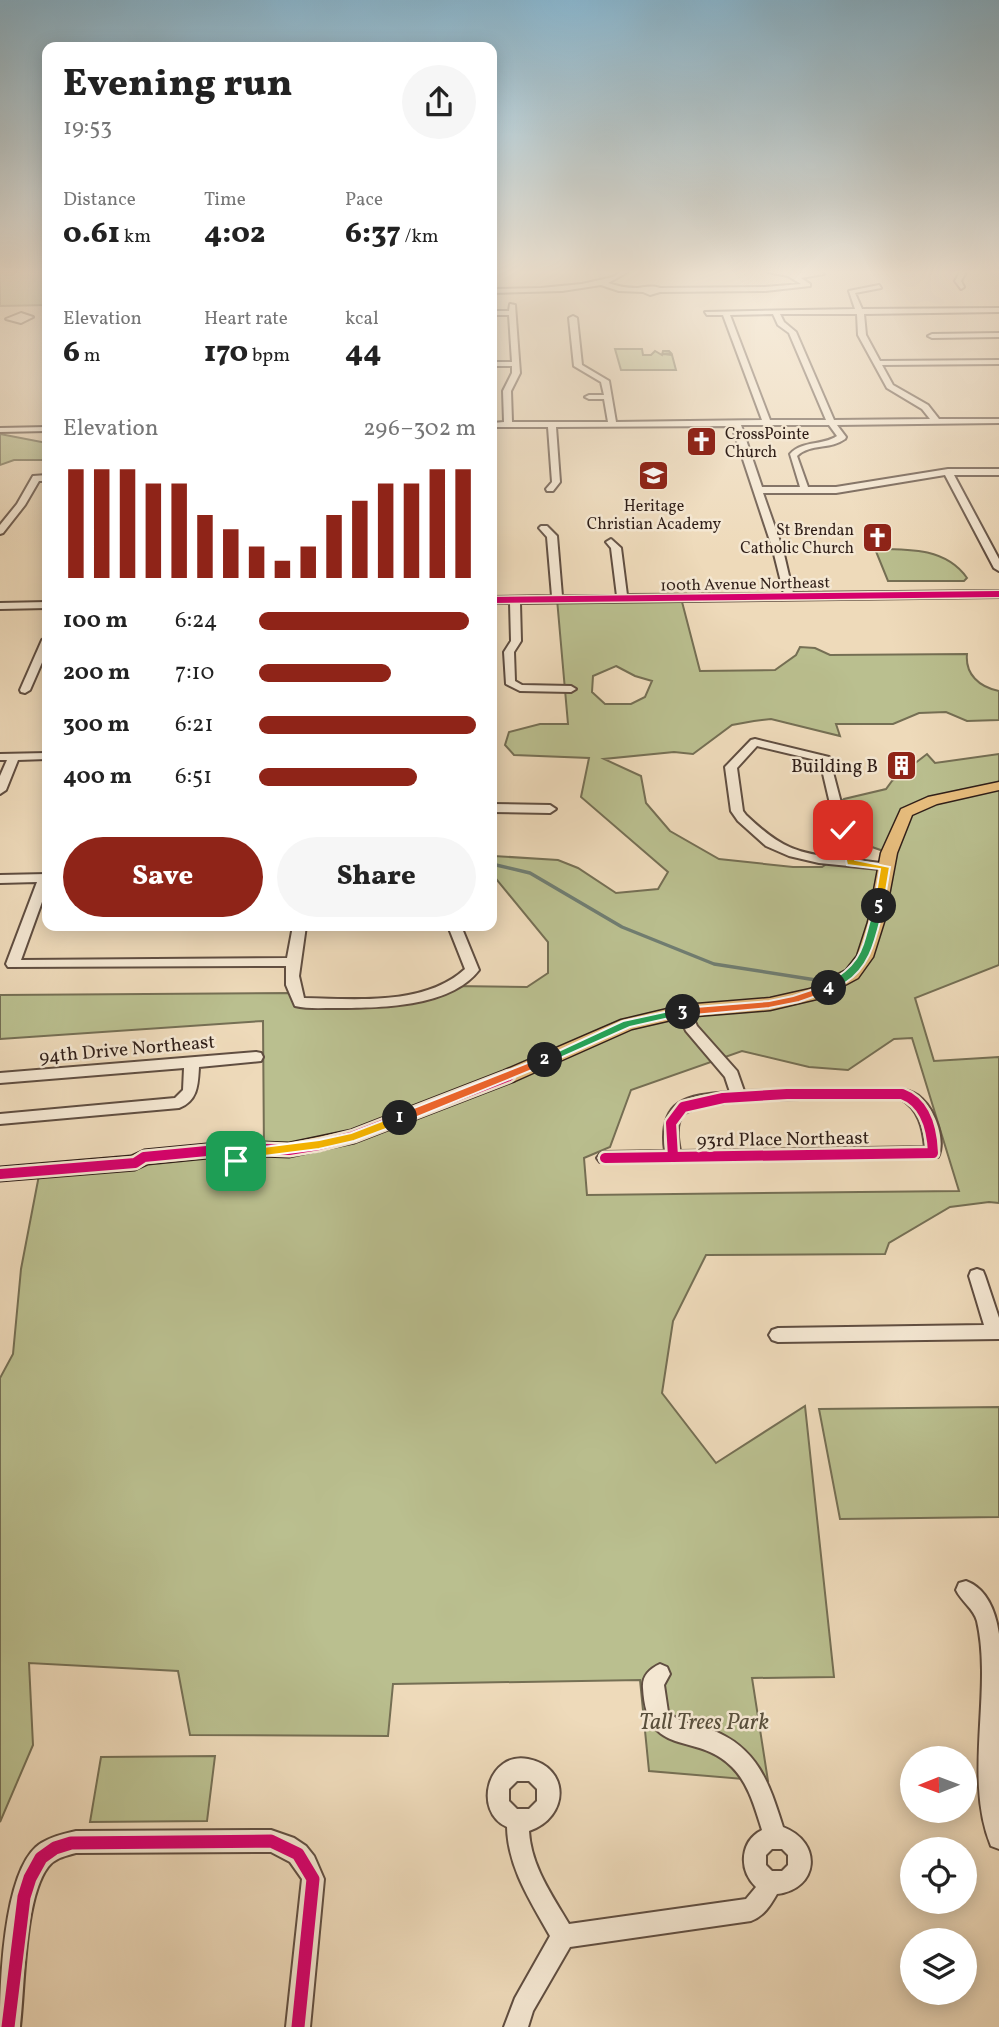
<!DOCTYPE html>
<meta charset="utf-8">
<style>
:root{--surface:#fff;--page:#f6f6f6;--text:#222;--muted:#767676;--accent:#8f2418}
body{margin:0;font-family:Vollkorn,serif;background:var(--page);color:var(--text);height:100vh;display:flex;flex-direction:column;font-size:26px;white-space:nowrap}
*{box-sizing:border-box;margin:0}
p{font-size:23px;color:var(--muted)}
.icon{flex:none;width:38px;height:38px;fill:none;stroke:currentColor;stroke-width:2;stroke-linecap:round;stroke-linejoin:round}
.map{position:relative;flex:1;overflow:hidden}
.sheet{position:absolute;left:42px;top:42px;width:455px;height:889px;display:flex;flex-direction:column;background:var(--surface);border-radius:14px;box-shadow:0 4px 18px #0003}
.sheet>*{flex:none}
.needle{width:46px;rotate:269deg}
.tools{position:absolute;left:900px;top:1746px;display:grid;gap:14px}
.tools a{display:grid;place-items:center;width:77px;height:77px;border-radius:50%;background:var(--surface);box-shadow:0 4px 18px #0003;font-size:35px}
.pin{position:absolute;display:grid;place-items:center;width:60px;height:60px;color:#fff;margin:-30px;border-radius:14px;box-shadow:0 4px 10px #0006}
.km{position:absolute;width:35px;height:35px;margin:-18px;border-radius:50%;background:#222;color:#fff;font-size:19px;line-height:35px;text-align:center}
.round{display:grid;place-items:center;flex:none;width:74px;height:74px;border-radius:37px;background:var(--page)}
.head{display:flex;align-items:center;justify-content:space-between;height:119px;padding:0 21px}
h1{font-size:38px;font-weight:800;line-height:52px}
.metrics{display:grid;grid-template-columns:repeat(3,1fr);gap:10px;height:119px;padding:7px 21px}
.metrics div{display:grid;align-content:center}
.metrics b{font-size:30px;font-weight:800}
.metrics small{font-size:19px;font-weight:400}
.metrics p{font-size:19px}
.chart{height:196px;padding:14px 21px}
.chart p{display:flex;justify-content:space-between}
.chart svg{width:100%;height:126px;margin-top:7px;stroke:var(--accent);stroke-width:6}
.primary-button{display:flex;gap:14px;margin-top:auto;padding:14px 21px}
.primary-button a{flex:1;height:80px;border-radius:42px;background:var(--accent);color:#fff;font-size:28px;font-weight:800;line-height:80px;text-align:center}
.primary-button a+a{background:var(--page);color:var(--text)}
ul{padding:0 21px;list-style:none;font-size:23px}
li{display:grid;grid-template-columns:112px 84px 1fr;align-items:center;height:52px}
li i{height:18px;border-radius:9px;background:var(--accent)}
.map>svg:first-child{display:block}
</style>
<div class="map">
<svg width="999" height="2027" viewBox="0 0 999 2027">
<rect width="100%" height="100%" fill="#eedaba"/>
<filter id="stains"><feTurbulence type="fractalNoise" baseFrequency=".00286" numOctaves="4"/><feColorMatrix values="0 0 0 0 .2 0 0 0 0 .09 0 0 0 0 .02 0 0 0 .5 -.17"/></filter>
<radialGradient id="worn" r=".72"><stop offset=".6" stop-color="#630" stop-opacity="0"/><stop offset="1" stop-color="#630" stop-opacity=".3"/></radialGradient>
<g fill="#babf8f" stroke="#756f54" stroke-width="2" fill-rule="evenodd">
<path d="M 0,272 L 47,272 L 47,305 L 0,306 Z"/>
<path d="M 615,349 L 642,349 L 643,355 L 651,355 L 655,351 L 662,355 L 663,351 L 669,351 L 671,353 L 663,354 L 672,355 L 676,370 L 621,370 Z"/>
<path d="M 0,434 L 47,443 L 47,460 L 14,460 L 0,465 Z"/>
<path d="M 875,549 C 909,549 946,548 967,578 L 964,581 L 888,581 Z"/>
<path d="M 681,598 L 700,671 L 775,670 L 796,655 L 800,647 L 815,648 L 830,655 L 967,654 C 965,674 979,687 999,691 L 999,720 L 967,721 L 946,712 L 919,713 L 893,724 L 836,724 L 840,736 L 771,719 L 754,721 L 732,725 L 693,754 L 674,752 L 604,759 L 641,776 L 646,803 L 670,831 L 719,859 L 793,867 L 822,867 L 831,861 L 885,867 L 889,853 L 872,847 L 843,830 L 837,805 L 844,799 L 886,789 L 892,781 L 927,754 L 935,763 L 999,754 L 999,965 L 915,998 L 934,1061 L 999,1057 L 999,1203 L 989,1202 L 950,1207 L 889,1243 L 885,1254 L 706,1255 L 673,1321 L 662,1393 L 716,1463 L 805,1406 L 834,1677 L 752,1678 L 768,1781 L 649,1771 L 640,1680 L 393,1684 L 388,1736 L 190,1735 L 178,1671 L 29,1663 L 33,1745 L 0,1822 L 0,1378 L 13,1354 L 21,1269 L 40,1170 L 264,1154 L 263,1021 L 0,1039 L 0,995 L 292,993 L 300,1003 L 377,1003 L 454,986 L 527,987 L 548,973 L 548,942 L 492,874 L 492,859 L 494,856 L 558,860 L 578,868 L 616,893 L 658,889 L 668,872 L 581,797 L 589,758 L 514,755 L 505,745 L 509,732 L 540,724 L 568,724 L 557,599 ZM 616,666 L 635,676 L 652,681 L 645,697 L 631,704 L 605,704 L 592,692 L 593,676 ZM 912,1038 L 959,1191 L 587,1195 L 584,1158 L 610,1147 L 631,1090 L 742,1051 L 809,1067 L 848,1070 L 894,1039 Z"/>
<path d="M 999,1407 L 999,1517 L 840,1519 L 819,1409 Z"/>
<path d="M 215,1756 L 207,1821 L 90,1822 L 101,1757 Z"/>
</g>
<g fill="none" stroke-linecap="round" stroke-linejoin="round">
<path stroke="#707d71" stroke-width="3.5" d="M 492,864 L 530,873 L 622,927 L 714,964 L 816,980"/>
<defs>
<g id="minor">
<path d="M 621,272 L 628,272 L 608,283 C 617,286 626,288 637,288 C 646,287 651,285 660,288 L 765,287 L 801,284 L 788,276 L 768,272 C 786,272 802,273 821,272 L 824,274 L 801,278 L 810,284 L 810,286 L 765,291 L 660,292 L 650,295 L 643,292 L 619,291 L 601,285 L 562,291 L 492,293 L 492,289 L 541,288 L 582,284 L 613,277 Z"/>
<path d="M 960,272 L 966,272 L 961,281 L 964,287 L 961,289 L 955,281 Z"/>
<path d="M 879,285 L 881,288 L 855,293 L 862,309 L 999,308 L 999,312 L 864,314 L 866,335 L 880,361 L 999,360 L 999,364 L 882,365 L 893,385 L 928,405 L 939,419 L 999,419 L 999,423 L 837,425 L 846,437 L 845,439 C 830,450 811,443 797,456 L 808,487 L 836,487 L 948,469 L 999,469 L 999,475 L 954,475 L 999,559 L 999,571 L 994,568 L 945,475 L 836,493 L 763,493 L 783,550 L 793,593 L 999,591 L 999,597 L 520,603 L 521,641 L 514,652 L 515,681 L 522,685 L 571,686 L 576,689 L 571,692 L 520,691 L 506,684 L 504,652 L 511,641 L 510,603 L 492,603 L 492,597 L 552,596 L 547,537 L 539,528 L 541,526 L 547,526 L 557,536 L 562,596 L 617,596 L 611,548 L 606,542 L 611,539 L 621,548 L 627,595 L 784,594 L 773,550 L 732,426 L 556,427 L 560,482 L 553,491 L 547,491 L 546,489 L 552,482 L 548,427 L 492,427 L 492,423 L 504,422 L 503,391 L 512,373 L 512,366 L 492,366 L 492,362 L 512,362 L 509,315 L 492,315 L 492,311 L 509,311 L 510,304 L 515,305 L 520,373 L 511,391 L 512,422 L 608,422 L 604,399 L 589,399 L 585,397 L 589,395 L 604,395 L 601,382 L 574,366 L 569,318 L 573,316 L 577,318 L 582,365 L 609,381 L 616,422 L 762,420 L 723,315 L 707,315 L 705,312 L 855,309 L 849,291 ZM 773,314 L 778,325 L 789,333 L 826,420 L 770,420 L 730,315 ZM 780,314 L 857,314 L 858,335 L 887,388 L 922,409 L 930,419 L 834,420 L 796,332 L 784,322 ZM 741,425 L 829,425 L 837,436 C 822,446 803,440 790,454 L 800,487 L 762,487 Z"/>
<path d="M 21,313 L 33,317 L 21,323 L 6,319 Z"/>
<path d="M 999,333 L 999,337 L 932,338 L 928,336 L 932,334 Z"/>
<path d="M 47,427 L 47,431 L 0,432 L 0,428 Z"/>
<path d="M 47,475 L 47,481 L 39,481 L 25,505 L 3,533 L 0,534 L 0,525 L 17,504 L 33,476 Z"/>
<path d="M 47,602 L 47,608 L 0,609 L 0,603 Z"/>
<path d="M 47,637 L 47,651 L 30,690 L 25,693 L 21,692 L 20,690 L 42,640 Z"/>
<path d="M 755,739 L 829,757 L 856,860 L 889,864 L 891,867 L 889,870 L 819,863 L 789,856 L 766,846 L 738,821 L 731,811 L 725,767 L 751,740 ZM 757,746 L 820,761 L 843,859 C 795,853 781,848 746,815 L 743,811 L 737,768 Z"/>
<path d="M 47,753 L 47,759 L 18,760 L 6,790 L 0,794 L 0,776 L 7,760 L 0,760 L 0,754 Z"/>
<path d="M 492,804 L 550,805 L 556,809 L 550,813 L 492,812 Z"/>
<path d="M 47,874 L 47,888 L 21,960 L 287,958 L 293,926 L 306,926 L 299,976 L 304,998 C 355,999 425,1006 465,969 L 448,926 L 461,926 L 479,970 C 450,1008 378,1008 334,1008 C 321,1008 307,1009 295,1006 L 286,985 L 286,966 L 8,967 L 6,964 L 37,882 L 0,883 L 0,875 Z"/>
<path d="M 684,1006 L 689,1008 L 697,1026 L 737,1071 L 744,1091 L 902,1089 C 909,1091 917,1093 922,1099 C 935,1111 946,1140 938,1157 L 600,1162 L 597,1158 L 600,1154 L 605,1152 L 665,1151 C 658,1100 686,1095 730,1092 L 725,1077 L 686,1031 L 677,1011 ZM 901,1099 C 919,1109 923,1128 925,1147 L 680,1151 C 678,1140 675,1124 683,1115 C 703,1093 865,1100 901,1099 Z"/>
<path d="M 256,1052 L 261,1053 L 263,1057 L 261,1061 L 199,1067 C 198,1084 198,1101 179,1108 L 0,1124 L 0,1114 L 175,1098 L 183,1090 L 184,1068 L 0,1083 L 0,1073 Z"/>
<path d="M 977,1269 L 983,1271 L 985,1276 L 999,1318 L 999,1339 L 778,1342 L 772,1340 L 769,1335 L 772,1330 L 778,1328 L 984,1325 L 969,1276 L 971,1271 Z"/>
<path d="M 966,1581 C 988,1589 996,1614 999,1634 L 999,1849 L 991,1846 C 963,1778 993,1691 977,1621 C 974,1609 961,1601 956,1590 L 959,1583 Z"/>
<path d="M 660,1664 L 667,1667 L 670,1674 L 664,1685 L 668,1712 C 681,1724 695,1724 712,1730 C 758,1748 769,1783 783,1827 C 823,1842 819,1889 777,1894 C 770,1906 764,1916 751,1921 L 570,1947 L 533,2011 L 528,2027 L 504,2027 L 515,1998 L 550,1936 C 531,1902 508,1868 507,1827 C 472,1811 488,1751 528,1759 C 570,1767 570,1817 529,1831 C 531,1866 552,1895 569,1924 L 746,1899 L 756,1887 C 738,1870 740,1841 762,1830 C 755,1808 749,1784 732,1767 C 696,1730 647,1761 643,1688 C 642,1676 649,1669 660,1664 ZM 517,1781 L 529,1781 L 537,1789 L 537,1801 L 529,1809 L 517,1809 L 509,1801 L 509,1789 ZM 772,1849 L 782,1849 L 788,1855 L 788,1865 L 782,1871 L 772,1871 L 766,1865 L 766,1855 Z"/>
<path d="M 271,1830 L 294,1838 L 306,1846 L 314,1856 L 324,1879 L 310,2027 L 286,2027 L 302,1879 L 290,1862 L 271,1852 L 76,1853 C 65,1856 55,1858 48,1867 C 24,1899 25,1986 20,2027 L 0,2027 C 0,1984 3,1877 36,1847 C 46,1838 62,1834 76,1831 Z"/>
</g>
<path id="major" d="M 999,782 L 999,790 L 937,804 L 912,815 L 897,853 L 884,922 L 873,957 L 858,978 L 821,998 L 770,1010 L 684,1017 L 632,1029 L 515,1081 L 354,1143 L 289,1157 L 238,1155 L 148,1164 L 135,1170 L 0,1181 L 0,1167 L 131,1156 L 144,1150 L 238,1141 L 289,1143 L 351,1130 L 503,1071 L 621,1020 L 684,1005 L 770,998 L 810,989 L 846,970 L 857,956 L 868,922 L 881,853 L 901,809 L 928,797 Z"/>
</defs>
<use href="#minor" stroke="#604e41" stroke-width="4"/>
<use href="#major" stroke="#301f19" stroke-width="3"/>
<use href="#minor" fill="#f4e7d2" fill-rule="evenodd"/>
<use href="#major" fill="#e7bd7d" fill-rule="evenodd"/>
<defs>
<path id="cycleway-far2" d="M 492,600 L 999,594"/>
<g id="cycleway-far1">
<path d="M 787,1094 L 902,1094 C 926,1103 932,1129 933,1153 L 673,1157 L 671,1123 L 683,1107 L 723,1098 Z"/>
<path d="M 605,1158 L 673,1157"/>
<path d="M 0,1174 L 135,1163 L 144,1157 L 238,1148 L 289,1150 L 319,1145 L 354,1136 L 509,1076"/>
</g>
<path id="cycleway" d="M 8,2027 L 24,1897 L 30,1878 L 41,1858 L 55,1848 L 71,1843 L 271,1841 L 298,1854 L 313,1879 L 298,2027"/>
</defs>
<use href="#cycleway-far2" stroke="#f4e7d2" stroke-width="9"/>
<use href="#cycleway-far1" stroke="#f4e7d2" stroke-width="15"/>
<use href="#cycleway" stroke="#f4e7d2" stroke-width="18"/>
<use href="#cycleway-far2" stroke="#d6006c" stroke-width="6"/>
<use href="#cycleway-far1" stroke="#d6006c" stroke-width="10"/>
<use href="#cycleway" stroke="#d6006c" stroke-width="13"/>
</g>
<linearGradient id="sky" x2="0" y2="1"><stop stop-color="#89b7d0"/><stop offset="0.49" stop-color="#f7eee0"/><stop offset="1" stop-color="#f7eee0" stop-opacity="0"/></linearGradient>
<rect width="999" height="555" fill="url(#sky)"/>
<path fill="#f5b400" stroke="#fff" stroke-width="2" d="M 400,1114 L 405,1115 L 405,1122 L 354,1141 L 319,1149 L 264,1156 L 236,1165 L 230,1161 L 231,1157 L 263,1147 L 319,1140 L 351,1133 Z"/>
<path fill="#f0652b" stroke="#fff" stroke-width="2" d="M 545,1056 L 549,1057 L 549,1063 L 405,1122 L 396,1122 L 394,1118 L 396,1115 Z"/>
<path fill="#22a559" stroke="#fff" stroke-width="2" d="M 683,1008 L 687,1009 L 687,1014 L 630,1027 L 549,1063 L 541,1063 L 539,1060 L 623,1021 Z"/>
<path fill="#f0652b" stroke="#fff" stroke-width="2" d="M 829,984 L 834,988 L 833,990 L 799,1002 L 769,1008 L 683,1016 L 677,1012 L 683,1008 L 769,1001 L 793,996 Z"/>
<path fill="#22a559" stroke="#fff" stroke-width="2" d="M 879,903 L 884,906 C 876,936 872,966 845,983 C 838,987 833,991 825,990 L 825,985 C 865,961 861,949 874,906 Z"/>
<path fill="#f5b400" stroke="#fff" stroke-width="2" d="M 839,828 L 848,830 L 855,860 L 890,867 L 883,909 L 874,906 L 880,869 L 847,865 Z"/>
<defs>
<symbol id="church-square" viewBox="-11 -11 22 22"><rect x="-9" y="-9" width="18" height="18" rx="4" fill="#8f2418" stroke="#f4e7d2"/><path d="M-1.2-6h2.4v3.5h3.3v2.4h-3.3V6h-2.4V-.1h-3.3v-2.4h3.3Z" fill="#fff"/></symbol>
<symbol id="school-square" viewBox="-11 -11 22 22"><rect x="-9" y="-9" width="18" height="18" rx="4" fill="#8f2418" stroke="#f4e7d2"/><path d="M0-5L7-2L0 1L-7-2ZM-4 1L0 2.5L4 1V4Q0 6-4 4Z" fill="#fff"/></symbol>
<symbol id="building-square" viewBox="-11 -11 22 22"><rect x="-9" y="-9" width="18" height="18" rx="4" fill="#8f2418" stroke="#f4e7d2"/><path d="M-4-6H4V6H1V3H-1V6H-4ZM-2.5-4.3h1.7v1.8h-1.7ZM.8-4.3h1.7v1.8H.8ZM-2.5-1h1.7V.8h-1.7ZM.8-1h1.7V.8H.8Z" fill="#fff"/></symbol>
</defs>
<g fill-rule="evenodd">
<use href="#church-square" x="684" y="424" width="35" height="35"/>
<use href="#school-square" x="636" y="458" width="35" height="35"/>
<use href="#church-square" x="860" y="520" width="35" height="35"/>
<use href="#building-square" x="884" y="748" width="35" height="35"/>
</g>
<g text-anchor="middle" stroke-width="5" stroke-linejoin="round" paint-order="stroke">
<g font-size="16" fill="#301f19" stroke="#f4e7d2" text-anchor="start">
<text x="725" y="439">CrossPointe<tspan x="725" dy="18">Church</tspan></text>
<text x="654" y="511" text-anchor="middle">Heritage<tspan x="654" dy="18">Christian Academy</tspan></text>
<text x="854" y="535" text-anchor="end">St Brendan<tspan x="854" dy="18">Catholic Church</tspan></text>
</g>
<g font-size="16" fill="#301f19" stroke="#f4e7d2">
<text transform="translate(745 583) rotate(-1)" y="6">100th Avenue Northeast</text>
</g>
<g font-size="19" fill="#301f19" stroke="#f4e7d2" text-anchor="end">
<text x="878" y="772">Building B</text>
</g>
<g font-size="19" fill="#301f19" stroke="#f4e7d2">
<text transform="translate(127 1048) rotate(-5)" y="7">94th Drive Northeast</text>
<text transform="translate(783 1138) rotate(-1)" y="7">93rd Place Northeast</text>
</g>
<g font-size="23" font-style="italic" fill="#594f3c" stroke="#f4e7d2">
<text x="704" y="1729">Tall Trees Park</text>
</g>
</g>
<rect width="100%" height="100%" filter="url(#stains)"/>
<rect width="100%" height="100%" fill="url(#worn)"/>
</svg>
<div class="tools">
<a><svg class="needle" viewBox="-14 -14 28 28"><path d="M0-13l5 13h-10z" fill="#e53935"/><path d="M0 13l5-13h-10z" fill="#767676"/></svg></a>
<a><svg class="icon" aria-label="locate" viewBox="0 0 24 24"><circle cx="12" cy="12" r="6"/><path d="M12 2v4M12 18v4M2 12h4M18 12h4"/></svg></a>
<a><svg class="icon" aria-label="layers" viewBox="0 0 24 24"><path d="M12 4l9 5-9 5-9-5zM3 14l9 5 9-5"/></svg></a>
</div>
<div class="pin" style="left:236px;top:1161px;background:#1e9e55"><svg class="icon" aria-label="arrive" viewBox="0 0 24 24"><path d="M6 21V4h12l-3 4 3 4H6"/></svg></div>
<div class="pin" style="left:843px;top:830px;background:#d93025"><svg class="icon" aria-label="check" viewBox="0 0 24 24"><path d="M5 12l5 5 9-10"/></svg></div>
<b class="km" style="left:400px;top:1118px">1</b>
<b class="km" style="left:545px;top:1060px">2</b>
<b class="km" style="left:683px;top:1012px">3</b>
<b class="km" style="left:829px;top:988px">4</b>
<b class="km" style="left:879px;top:906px">5</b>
<section class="sheet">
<div class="head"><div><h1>Evening run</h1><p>19:53</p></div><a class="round"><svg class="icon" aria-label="share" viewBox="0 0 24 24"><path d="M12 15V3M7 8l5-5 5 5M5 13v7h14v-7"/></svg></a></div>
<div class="metrics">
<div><p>Distance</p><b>0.61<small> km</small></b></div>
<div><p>Time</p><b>4:02</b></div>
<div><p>Pace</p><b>6:37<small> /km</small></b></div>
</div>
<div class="metrics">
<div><p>Elevation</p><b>6<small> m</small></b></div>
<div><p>Heart rate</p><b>170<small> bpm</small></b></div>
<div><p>kcal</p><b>44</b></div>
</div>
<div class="chart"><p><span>Elevation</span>296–302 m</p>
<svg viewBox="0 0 160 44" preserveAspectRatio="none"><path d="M5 44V6M15 44V6M25 44V6M35 44V11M45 44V11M55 44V22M65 44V27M75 44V33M85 44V38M95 44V33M105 44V22M115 44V17M125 44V11M135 44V11M145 44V6M155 44V6"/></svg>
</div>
<ul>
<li><b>100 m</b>6:24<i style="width:97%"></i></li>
<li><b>200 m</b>7:10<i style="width:61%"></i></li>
<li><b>300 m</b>6:21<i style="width:100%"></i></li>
<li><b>400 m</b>6:51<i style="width:73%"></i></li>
</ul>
<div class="primary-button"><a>Save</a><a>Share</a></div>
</section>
</div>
